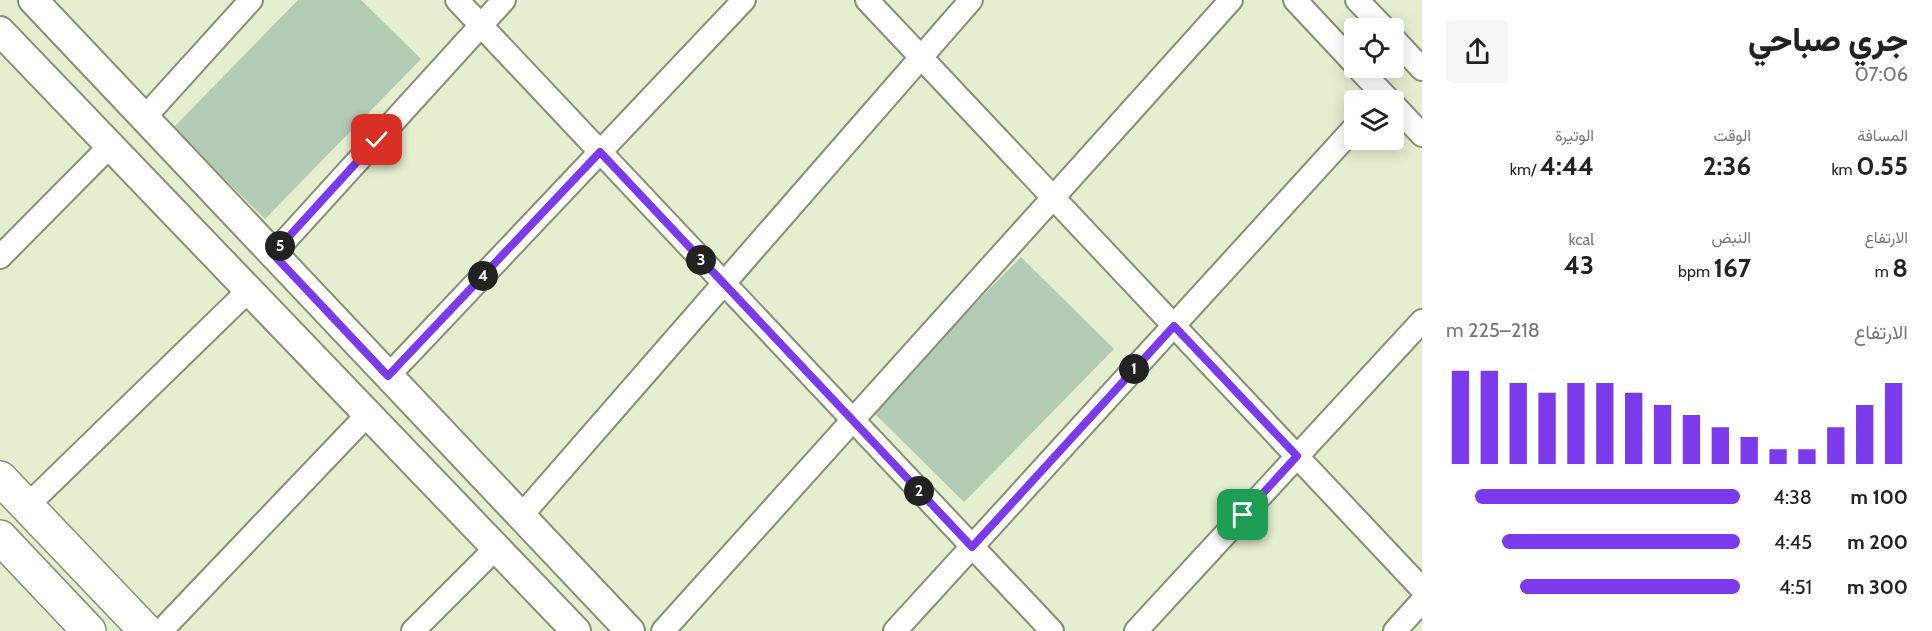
<!DOCTYPE html>
<html lang="ar">
<meta charset="utf-8">
<style>
:root{--surface:#fff;--page:#f6f6f6;--text:#222;--muted:#767676;--accent:#7c3aed}
body{margin:0;font-family:Cabin,Vazirmatn,sans-serif;background:var(--page);color:var(--text);direction:rtl;height:100vh;display:flex;flex-direction:column;font-size:22px;white-space:nowrap}
*{box-sizing:border-box;margin:0}
p{font-size:20px;color:var(--muted)}
.icon{flex:none;width:33px;height:33px;fill:none;stroke:currentColor;stroke-width:2;stroke-linecap:round;stroke-linejoin:round}
.map{position:relative;flex:1;overflow:hidden;direction:ltr}
.panel{display:flex;flex-direction:column;background:var(--surface);width:510px}
.panel>*{flex:none}
.controls{position:absolute;left:1344px;top:18px;display:grid;gap:12px}
.controls a{display:grid;place-items:center;width:60px;height:60px;border-radius:6px;background:var(--surface);box-shadow:0 3px 15px #0003;font-size:30px}
.pin{position:absolute;display:grid;place-items:center;width:51px;height:51px;color:#fff;margin:-26px;border-radius:12px;box-shadow:0 3px 9px #0006}
.km{position:absolute;width:30px;height:30px;margin:-15px;border-radius:50%;background:#222;color:#fff;font-size:16px;line-height:30px;text-align:center}
.round{display:grid;place-items:center;flex:none;width:63px;height:63px;border-radius:6px;background:var(--page)}
.head{display:flex;align-items:center;justify-content:space-between;height:102px;padding:0 24px}
h1{font-size:33px;font-weight:800;line-height:45px}
.metrics{display:grid;grid-template-columns:repeat(3,1fr);gap:9px;height:102px;padding:6px 24px}
.metrics div{display:grid;align-content:center}
.metrics b{font-size:26px;font-weight:800}
.metrics small{font-size:16px;font-weight:400}
.metrics p{font-size:16px}
.chart{height:168px;padding:12px 24px}
.chart p{display:flex;justify-content:space-between}
.chart svg{width:100%;height:108px;margin-top:6px;stroke:var(--accent);stroke-width:6}
ul{padding:0 24px;list-style:none;font-size:20px}
li{display:grid;grid-template-columns:96px 72px 1fr;align-items:center;height:45px}
li i{height:15px;border-radius:8px;background:var(--accent)}
main{display:flex;flex:1;min-height:0}
.map>svg:first-child{display:block}
</style>
<main>
<section class="panel">
<div class="head"><div><h1>جري صباحي</h1><p>07:06</p></div><a class="round"><svg class="icon" aria-label="share" viewBox="0 0 24 24"><path d="M12 15V3M7 8l5-5 5 5M5 13v7h14v-7"/></svg></a></div>
<div class="metrics">
<div><p>المسافة</p><b>0.55<small> km</small></b></div>
<div><p>الوقت</p><b>2:36</b></div>
<div><p>الوتيرة</p><b>4:44<small> /km</small></b></div>
</div>
<div class="metrics">
<div><p>الارتفاع</p><b>8<small> m</small></b></div>
<div><p>النبض</p><b>167<small> bpm</small></b></div>
<div><p>kcal</p><b>43</b></div>
</div>
<div class="chart"><p><span>الارتفاع</span>218–225 m</p>
<svg viewBox="0 0 160 44" preserveAspectRatio="none"><path d="M5 44V6M15 44V6M25 44V11M35 44V15M45 44V11M55 44V11M65 44V15M75 44V20M85 44V24M95 44V29M105 44V33M115 44V38M125 44V38M135 44V29M145 44V20M155 44V11"/></svg>
</div>
<ul>
<li><b>100 m</b>4:38<i style="width:90%"></i></li>
<li><b>200 m</b>4:45<i style="width:81%"></i></li>
<li><b>300 m</b>4:51<i style="width:75%"></i></li>
</ul>
</section>
<div class="map">
<svg width="1422" height="631" viewBox="0 0 1422 631">
<rect width="100%" height="100%" fill="#e5eecf"/>
<g fill="#b1cbb4">
<path d="M 298,0 L 361,0 L 421,59 L 265,219 L 173,128 Z"/>
<path d="M 1021,257 L 1114,349 L 964,502 L 871,410 Z"/>
</g>
<g fill="none" stroke-linecap="round" stroke-linejoin="round">
<defs>
<g id="minor">
<path d="M 457,0 L 1052,631"/>
<path d="M 867,0 L 1422,589"/>
<path d="M 1295,0 L 1354,63"/>
<path d="M 1357,0 L 1384,28"/>
<path d="M 1394,39 L 1422,69"/>
<path d="M 1358,68 L 1389,100"/>
<path d="M 1394,105 L 1422,135"/>
<path d="M 144,118 L 251,0"/>
<path d="M 273,254 L 504,0"/>
<path d="M 0,257 L 110,146"/>
<path d="M 388,376 L 744,0"/>
<path d="M 27,506 L 249,290"/>
<path d="M 521,516 L 971,0"/>
<path d="M 161,631 L 368,414"/>
<path d="M 413,631 L 496,548"/>
<path d="M 663,631 L 1231,0"/>
<path d="M 895,631 L 1354,128"/>
<path d="M 1136,631 L 1422,321"/>
<path d="M 1395,631 L 1422,601"/>
</g>
<g id="tertiary">
<path d="M 33,0 L 630,631"/>
<path d="M 0,31 L 576,631"/>
</g>
<g id="secondary">
<path d="M 0,478 L 146,631"/>
<path d="M 0,537 L 89,631"/>
</g>
</defs>
<use href="#minor" stroke="#878e72" stroke-width="26"/>
<use href="#tertiary" stroke="#878e72" stroke-width="32"/>
<use href="#secondary" stroke="#878e72" stroke-width="36"/>
<use href="#minor" stroke="#fff" stroke-width="22"/>
<use href="#tertiary" stroke="#fff" stroke-width="28"/>
<use href="#secondary" stroke="#fff" stroke-width="33"/>
</g>
<g fill="none" stroke-linecap="round" stroke-linejoin="round">
<defs>
<path id="route" d="M 377,140 L 273,254 L 388,376 L 600,152 L 972,547 L 1174,326 L 1297,456 L 1243,515"/>
</defs>
<use href="#route" stroke="#fff" stroke-width="12"/>
<use href="#route" stroke="#7c3aed" stroke-width="8"/>
</g>
</svg>
<div class="controls">
<a><svg class="icon" aria-label="locate" viewBox="0 0 24 24"><circle cx="12" cy="12" r="6"/><path d="M12 2v4M12 18v4M2 12h4M18 12h4"/></svg></a>
<a><svg class="icon" aria-label="layers" viewBox="0 0 24 24"><path d="M12 4l9 5-9 5-9-5zM3 14l9 5 9-5"/></svg></a>
</div>
<div class="pin" style="left:1243px;top:515px;background:#1e9e55"><svg class="icon" aria-label="arrive" viewBox="0 0 24 24"><path d="M6 21V4h12l-3 4 3 4H6"/></svg></div>
<div class="pin" style="left:377px;top:140px;background:#d93025"><svg class="icon" aria-label="check" viewBox="0 0 24 24"><path d="M5 12l5 5 9-10"/></svg></div>
<b class="km" style="left:1134px;top:369px">1</b>
<b class="km" style="left:919px;top:491px">2</b>
<b class="km" style="left:701px;top:260px">3</b>
<b class="km" style="left:483px;top:276px">4</b>
<b class="km" style="left:280px;top:246px">5</b>
</div>
</main>
